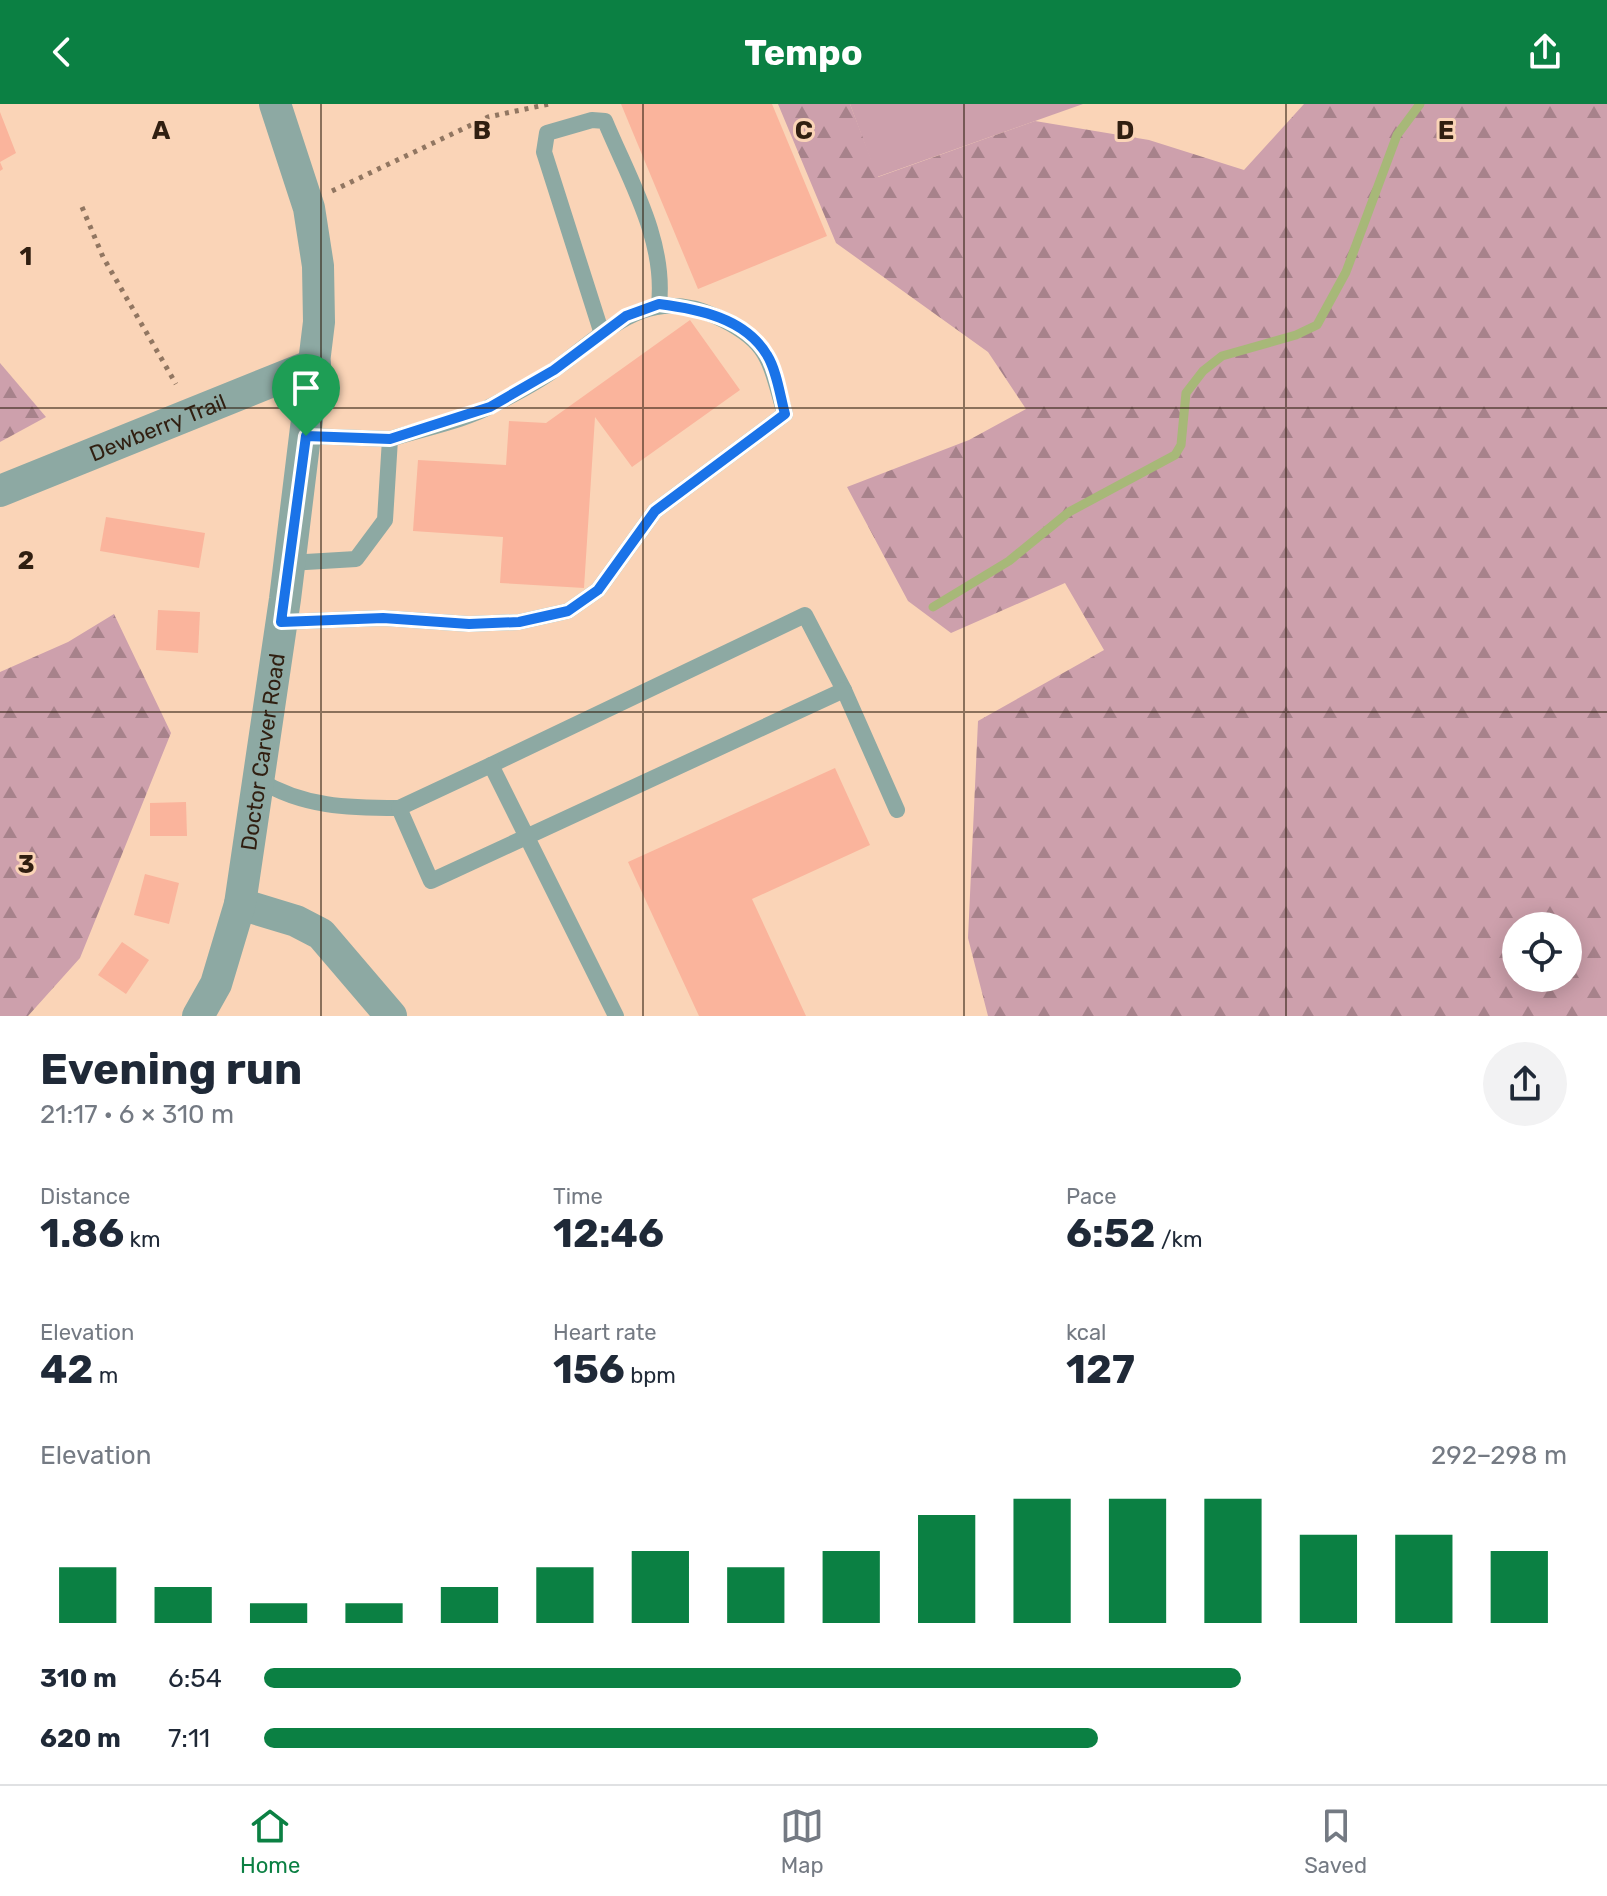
<!DOCTYPE html>
<meta charset="utf-8">
<style>
:root{--surface:#fff;--page:#f2f2f3;--text:#1f2937;--muted:#747a83;--line:#e0e1e3;--accent:#0b8043}
body{margin:0;font-family:Rubik,sans-serif;background:var(--page);color:var(--text);height:100vh;display:flex;flex-direction:column;font-size:30px;white-space:nowrap}
*{box-sizing:border-box;margin:0}
p{font-size:26px;color:var(--muted)}
.icon{flex:none;width:44px;height:44px;fill:none;stroke:currentColor;stroke-width:2;stroke-linecap:round;stroke-linejoin:round}
.map{position:relative;height:912px;overflow:hidden}
.details{display:flex;flex-direction:column;background:var(--surface);flex:1}
.details>*{flex:none}
.tools{position:absolute;left:1502px;top:808px;display:grid;gap:16px}
.tools a{display:grid;place-items:center;width:80px;height:80px;border-radius:50%;background:var(--surface);box-shadow:0 4px 20px #0003;font-size:40px}
.pin{position:absolute;display:grid;place-items:center;width:68px;height:68px;color:#fff;margin:-82px -34px;border-radius:50% 50% 50% 0;rotate:-45deg;box-shadow:0 0 8px #0007}
.pin .icon{rotate:45deg}
.round{display:grid;place-items:center;flex:none;width:84px;height:84px;border-radius:42px;background:var(--page)}
.head{display:flex;align-items:center;justify-content:space-between;height:136px;padding:0 40px}
h1{font-size:44px;font-weight:700;line-height:60px}
.figures{display:grid;grid-template-columns:repeat(3,1fr);gap:12px;height:136px;padding:8px 40px}
.figures div{display:grid;align-content:center}
.figures b{font-size:40px;font-weight:700}
.figures small{font-size:22px;font-weight:400}
.figures p{font-size:22px}
.chart{height:224px;padding:16px 40px}
.chart p{display:flex;justify-content:space-between}
.chart svg{width:100%;height:144px;margin-top:8px;stroke:var(--accent);stroke-width:6}
ul{padding:0 40px;list-style:none;font-size:26px}
li{display:grid;grid-template-columns:128px 96px 1fr;align-items:center;height:60px}
li i{height:20px;border-radius:10px;background:var(--accent)}
header{display:flex;justify-content:space-between;align-items:center;height:104px;padding:0 40px;background:var(--accent);color:#fff;font-size:36px;font-weight:700}
.tabs{display:flex;justify-content:space-around;align-items:center;height:112px;border-top:2px solid var(--line);background:var(--surface);font-size:22px;color:var(--muted)}
.tabs a{display:grid;justify-items:center;gap:4px}
.tabs .on{color:var(--accent)}
.map>svg:first-child{display:block}
</style>
<header><svg class="icon" aria-label="back" viewBox="0 0 24 24"><path d="M15 5l-7 7 7 7"/></svg>Tempo<svg class="icon" aria-label="share" viewBox="0 0 24 24"><path d="M12 15V3M7 8l5-5 5 5M5 13v7h14v-7"/></svg></header>
<div class="map">
<svg width="1607" height="912" viewBox="0 0 1607 912">
<defs>
<pattern id="forest-firs" width="22" height="20" patternUnits="userSpaceOnUse" patternTransform="scale(2)"><rect width="22" height="20" fill="#cda0ac"/><path d="M5 1l3.5 6h-7zM16 11l3.5 6h-7z" fill="#a7828b"/></pattern>
</defs>
<rect width="100%" height="100%" fill="#fad4b7"/>
<path fill="#cda0ac" d="M 850,0 L 1083,0 L 877,73 Z"/>
<g fill="url(#forest-firs)" fill-rule="evenodd">
<path d="M 778,0 L 850,0 L 878,73 L 1035,17 L 1149,36 L 1244,66 L 1304,0 L 1607,0 L 1607,912 L 988,912 L 968,834 L 978,617 L 1104,546 L 1065,479 L 951,529 L 908,497 L 847,383 L 969,336 L 1026,305 L 988,248 L 836,139 ZM 1516,822 L 1568,822 L 1568,874 L 1516,874 Z"/>
<path d="M 0,259 L 46,313 L 0,338 Z"/>
<path d="M 114,510 L 171,629 L 80,854 L 28,912 L 0,912 L 0,568 L 68,538 Z"/>
</g>
<g fill="none" stroke-linecap="round" stroke-linejoin="round">
<path stroke="#a7b878" stroke-width="9" d="M 933,503 L 1009,457 L 1069,408 L 1175,351 L 1181,341 L 1186,289 L 1203,267 L 1222,252 L 1296,231 L 1317,221 L 1346,168 L 1397,31 L 1420,0"/>
</g>
<g fill="#fab49c">
<path d="M 621,0 L 772,0 L 827,132 L 698,185 Z"/>
<path d="M 0,8 L 16,49 L 0,58 L 3,65 L 0,67 Z"/>
<path d="M 690,216 L 740,286 L 632,363 L 595,313 L 584,484 L 500,479 L 503,433 L 413,427 L 418,356 L 506,361 L 509,317 L 546,319 Z"/>
<path d="M 106,413 L 205,429 L 199,464 L 100,447 Z"/>
<path d="M 158,506 L 200,508 L 198,549 L 156,546 Z"/>
<path d="M 835,664 L 870,741 L 752,795 L 806,912 L 699,912 L 628,758 Z"/>
<path d="M 186,698 L 187,732 L 150,732 L 150,699 Z"/>
<path d="M 145,770 L 179,779 L 169,820 L 134,811 Z"/>
<path d="M 122,838 L 149,856 L 126,890 L 98,871 Z"/>
</g>
<g fill="none" stroke-linecap="round" stroke-linejoin="round">
<g stroke="#917661" stroke-width="5" stroke-dasharray="4 6" stroke-linecap="butt">
<path d="M 332,87 L 488,13 L 549,0"/>
<path d="M 82,103 L 103,153 L 176,280"/>
</g>
<g stroke="#8da9a3" stroke-width="16">
<path d="M 602,230 L 544,48 L 547,29 L 592,16 L 605,17 C 629,75 666,136 659,200"/>
<path d="M 289,459 L 356,455 L 385,416 L 390,335 L 306,332"/>
<path d="M 281,518 L 383,514 L 469,520 L 519,518 L 568,507 L 598,486 L 655,407 L 785,310 C 769,256 770,237 715,212 C 647,181 610,225 558,263 C 539,278 516,289 495,300 C 464,317 424,324 390,335"/>
<path d="M 491,661 L 805,511 L 844,586"/>
<path d="M 259,676 C 303,703 348,704 399,704"/>
<path d="M 616,912 L 491,661 L 399,704 L 431,777 L 844,586 L 897,706"/>
</g>
<g stroke="#8da9a3" stroke-width="32">
<path id="s1" d="M 0,387 L 315,260"/>
<path d="M 240,800 L 296,817 L 321,830 L 391,912"/>
<path id="s2" d="M 198,912 L 216,880 L 240,800 L 285,495 L 319,218 L 318,162 L 309,104 L 275,0"/>
</g>
</g>
<g fill="none" stroke-linecap="round" stroke-linejoin="round">
<defs>
<path id="route" d="M 659,200 C 698,205 745,214 767,251 C 777,267 780,292 785,310 L 655,407 L 598,486 L 568,507 L 519,518 L 469,520 L 383,514 L 281,518 L 306,332 L 390,335 L 490,303 L 554,266 L 626,212 Z"/>
</defs>
<use href="#route" stroke="#fff" stroke-width="16"/>
<use href="#route" stroke="#1a73e8" stroke-width="10"/>
</g>
<path fill="none" stroke="#301f11" stroke-width="2" stroke-opacity="0.55" d="M 321,0 L 321,912M 643,0 L 643,912M 964,0 L 964,912M 1286,0 L 1286,912M 0,304 L 1607,304M 0,608 L 1607,608"/>
<g text-anchor="middle" stroke-width="6" stroke-linejoin="round" paint-order="stroke">
<g font-size="22" fill="#301f11" stroke="#fad4b7">
<text dy="8" stroke="none"><textPath href="#s1" startOffset="170">Dewberry Trail</textPath></text>
<text dy="8" stroke="none"><textPath href="#s2" startOffset="274">Doctor Carver Road</textPath></text>
</g>
</g>
<g font-size="26" text-anchor="middle" font-weight="bold" fill="#301f11" stroke="#fad4b7" stroke-width="6" stroke-linejoin="round" paint-order="stroke">
<text x="161" y="35">A</text>
<text x="482" y="35">B</text>
<text x="804" y="35">C</text>
<text x="1125" y="35">D</text>
<text x="1446" y="35">E</text>
<text x="26" y="161">1</text>
<text x="26" y="465">2</text>
<text x="26" y="769">3</text>
</g>
</svg>
<div class="tools">
<a><svg class="icon" aria-label="locate" viewBox="0 0 24 24"><circle cx="12" cy="12" r="6"/><path d="M12 2v4M12 18v4M2 12h4M18 12h4"/></svg></a>
</div>
<div class="pin" style="left:306px;top:332px;background:#1e9e55"><svg class="icon" aria-label="arrive" viewBox="0 0 24 24"><path d="M6 21V4h12l-3 4 3 4H6"/></svg></div>
</div>
<section class="details">
<div class="head"><div><h1>Evening run</h1><p>21:17 · 6 × 310 m</p></div><a class="round"><svg class="icon" aria-label="share" viewBox="0 0 24 24"><path d="M12 15V3M7 8l5-5 5 5M5 13v7h14v-7"/></svg></a></div>
<div class="figures">
<div><p>Distance</p><b>1.86<small> km</small></b></div>
<div><p>Time</p><b>12:46</b></div>
<div><p>Pace</p><b>6:52<small> /km</small></b></div>
</div>
<div class="figures">
<div><p>Elevation</p><b>42<small> m</small></b></div>
<div><p>Heart rate</p><b>156<small> bpm</small></b></div>
<div><p>kcal</p><b>127</b></div>
</div>
<div class="chart"><p><span>Elevation</span>292–298 m</p>
<svg viewBox="0 0 160 44" preserveAspectRatio="none"><path d="M5 44V27M15 44V33M25 44V38M35 44V38M45 44V33M55 44V27M65 44V22M75 44V27M85 44V22M95 44V11M105 44V6M115 44V6M125 44V6M135 44V17M145 44V17M155 44V22"/></svg>
</div>
<ul>
<li><b>310 m</b>6:54<i style="width:75%"></i></li>
<li><b>620 m</b>7:11<i style="width:64%"></i></li>
</ul>
</section>
<nav class="tabs">
<a class="on"><svg class="icon" aria-label="home" viewBox="0 0 24 24"><path d="M3 11l9-7 9 7M6 9v11h12V9"/></svg>Home</a>
<a><svg class="icon" aria-label="map" viewBox="0 0 24 24"><path d="M3 6l6-2 6 2 6-2v14l-6 2-6-2-6 2zM9 4v14M15 6v14"/></svg>Map</a>
<a><svg class="icon" aria-label="saved" viewBox="0 0 24 24"><path d="M7 4h10v16l-5-4-5 4z"/></svg>Saved</a>
</nav>
